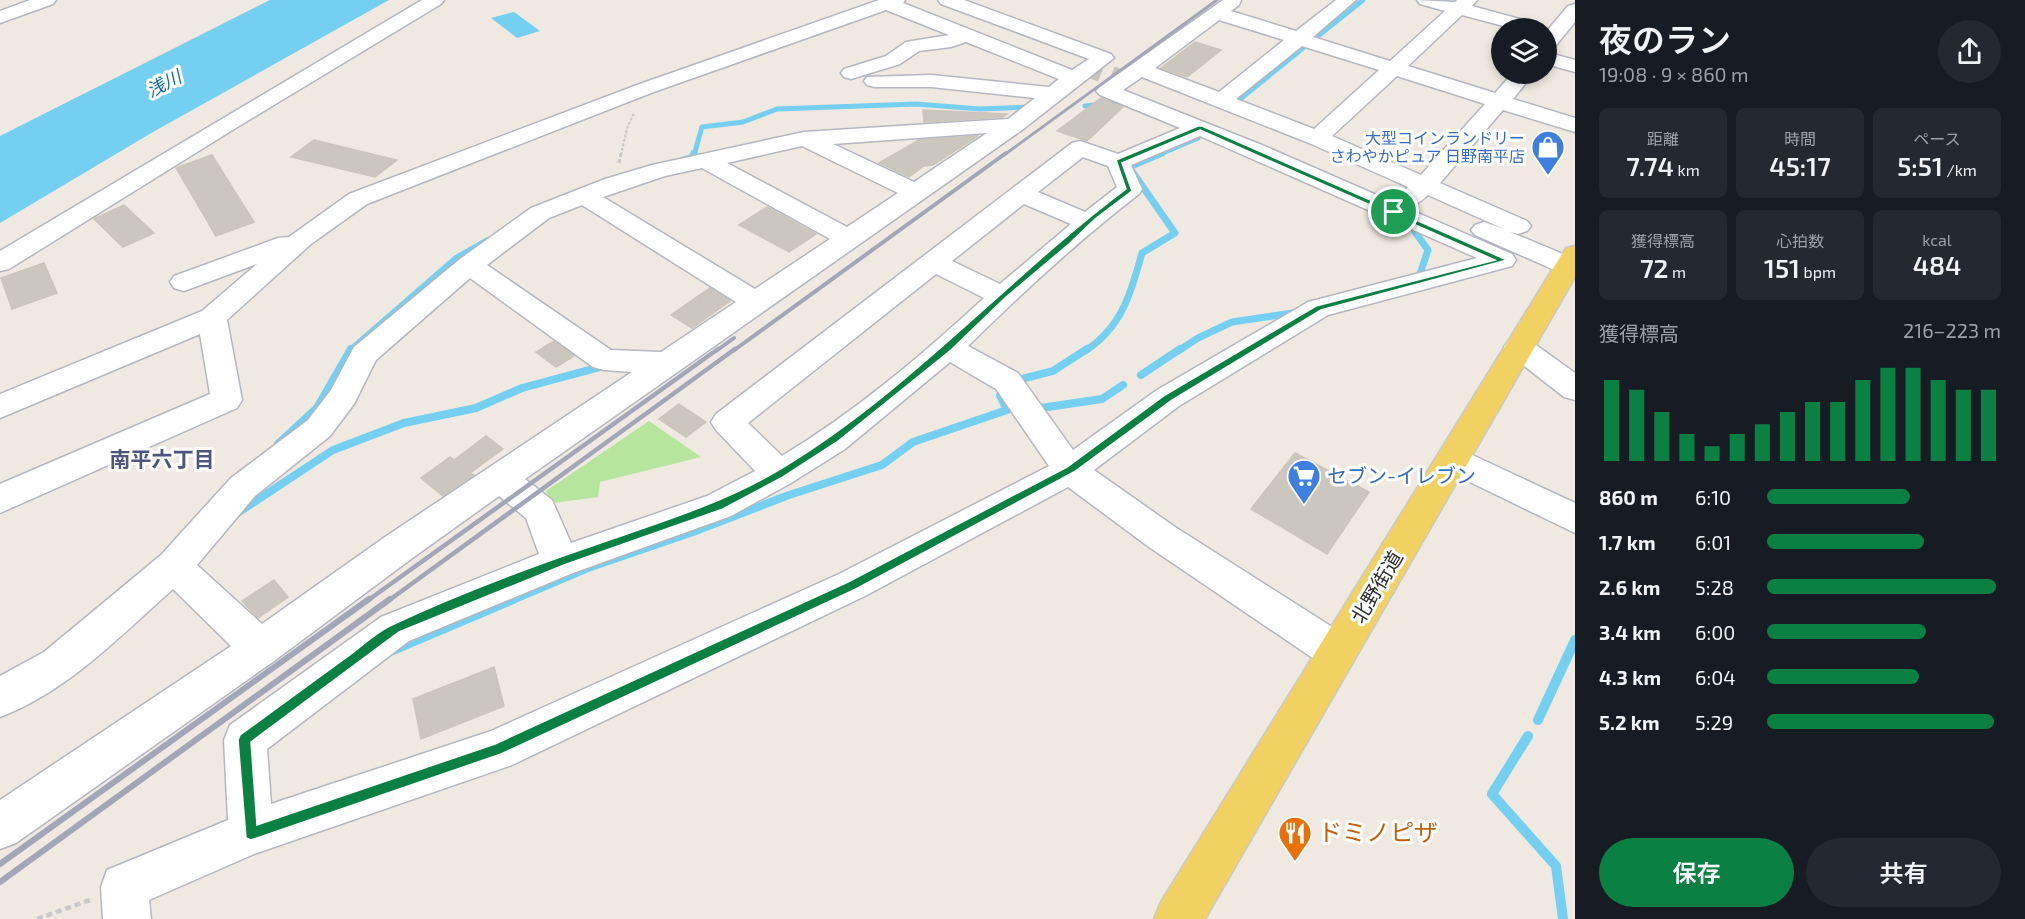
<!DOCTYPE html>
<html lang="ja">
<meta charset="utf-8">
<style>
:root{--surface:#171b24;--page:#242831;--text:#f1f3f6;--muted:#9ea1a6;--accent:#0b8043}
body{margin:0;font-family:"Exo 2","Noto Sans JP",sans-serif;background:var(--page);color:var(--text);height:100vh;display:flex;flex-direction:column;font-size:22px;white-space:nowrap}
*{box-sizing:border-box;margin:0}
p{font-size:20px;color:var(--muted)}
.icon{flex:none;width:33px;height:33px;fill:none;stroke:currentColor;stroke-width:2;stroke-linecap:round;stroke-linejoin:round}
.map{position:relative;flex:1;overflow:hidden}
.drawer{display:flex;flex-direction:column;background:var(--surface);width:450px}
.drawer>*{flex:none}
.fabs{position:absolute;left:1491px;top:18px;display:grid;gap:12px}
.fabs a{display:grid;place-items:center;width:66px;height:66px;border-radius:50%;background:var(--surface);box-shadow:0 3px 9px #0003;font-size:30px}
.pin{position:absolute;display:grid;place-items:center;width:51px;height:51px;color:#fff;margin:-26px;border:3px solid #fff;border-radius:50%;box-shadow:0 2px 6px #0007}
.round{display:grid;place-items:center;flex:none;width:63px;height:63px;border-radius:32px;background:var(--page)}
.headline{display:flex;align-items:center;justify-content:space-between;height:102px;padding:0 24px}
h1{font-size:33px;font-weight:600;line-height:45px}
.figures{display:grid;grid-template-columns:repeat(3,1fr);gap:9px;height:102px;padding:6px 24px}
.figures div{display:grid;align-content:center;border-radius:9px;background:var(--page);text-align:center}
.figures b{font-size:26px;font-weight:600}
.figures small{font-size:16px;font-weight:400}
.figures p{font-size:16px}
.chart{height:168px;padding:12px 24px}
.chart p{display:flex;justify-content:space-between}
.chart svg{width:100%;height:108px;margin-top:6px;stroke:var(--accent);stroke-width:6}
.primary-button{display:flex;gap:12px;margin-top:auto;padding:12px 24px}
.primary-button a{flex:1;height:69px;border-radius:36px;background:var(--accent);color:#fff;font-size:24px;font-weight:600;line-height:69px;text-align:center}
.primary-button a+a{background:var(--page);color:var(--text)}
ul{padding:0 24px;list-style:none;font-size:20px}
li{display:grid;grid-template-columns:96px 72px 1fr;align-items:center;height:45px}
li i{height:15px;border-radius:8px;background:var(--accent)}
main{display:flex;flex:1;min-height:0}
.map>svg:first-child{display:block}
</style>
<main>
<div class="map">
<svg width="1575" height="919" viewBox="0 0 1575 919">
<rect width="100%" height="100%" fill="#efe9e1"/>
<path fill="#b6e59e" d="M 649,421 L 701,457 L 600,482 L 598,497 L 553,503 L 546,491 Z"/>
<g fill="#75cff0">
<path d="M 270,0 L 389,0 L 153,132 L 0,223 L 0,136 Z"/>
<path d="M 514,12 L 540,31 L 517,38 L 491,18 Z"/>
</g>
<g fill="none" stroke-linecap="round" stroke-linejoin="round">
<g stroke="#75cff0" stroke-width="5">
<path d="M 1318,36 L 1363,0"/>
<path d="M 1239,100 L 1303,48"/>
<path d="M 1085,106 L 1120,102"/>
<path d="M 694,155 L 702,127 L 743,122 L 777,109 L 916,104 L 980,109 L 1032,107"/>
<path d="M 1158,155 L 1198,138"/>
</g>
<g stroke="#75cff0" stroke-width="7">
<path d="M 683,160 L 693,157 L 694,153"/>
<path d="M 1413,279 L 1419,277 L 1428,250 L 1415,232"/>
<path d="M 350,351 L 457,258 L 487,241"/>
<path d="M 1085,351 C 1122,327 1131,293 1142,253 L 1175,233 L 1129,167 L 1162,153"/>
<path d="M 1178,351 L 1198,338 L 1232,322 L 1300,312"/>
</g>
<g stroke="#75cff0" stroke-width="8">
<path d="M 1141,375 L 1180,349"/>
<path d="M 1014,381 L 1053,371 L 1087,349"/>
<path d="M 1034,409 L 1102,399 L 1123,385"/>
<path d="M 278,444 L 317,408 L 351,349"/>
<path d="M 236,514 L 333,450 L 404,423 L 476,408 L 522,388 L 604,366"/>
<path d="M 510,601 L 588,568 L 693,532 L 789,495 L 882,465 L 913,442 L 1007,410 L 1000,395"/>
</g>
<g stroke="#75cff0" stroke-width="10">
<path d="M 393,650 L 513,599"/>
<path d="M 1538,720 L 1575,640"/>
<path d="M 1528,736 L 1492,794 L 1556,866 L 1563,919"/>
</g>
</g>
<g fill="#cbc7bf" stroke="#cbc5ba" stroke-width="1.5">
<path d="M 1195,42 L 1221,50 L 1187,77 L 1161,68 Z"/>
<path d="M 1101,98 L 1123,107 L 1087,141 L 1057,131 Z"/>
<path d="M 923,110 L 1007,114 L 1003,117 L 924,122 Z"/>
<path d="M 978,136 L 933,165 L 924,166 L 909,177 L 879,163 L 919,140 Z"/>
<path d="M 314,140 L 397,160 L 375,177 L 291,157 Z"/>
<path d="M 212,155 L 254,222 L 216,236 L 176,168 Z"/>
<path d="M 124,205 L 154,233 L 123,247 L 94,219 Z"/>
<path d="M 767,207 L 816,234 L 789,252 L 739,225 Z"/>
<path d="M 44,263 L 57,293 L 12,309 L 1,278 Z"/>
<path d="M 710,288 L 730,301 L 692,328 L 671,315 Z"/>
<path d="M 554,341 L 574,356 L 556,367 L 536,352 Z"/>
<path d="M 679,404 L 706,422 L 686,437 L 659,419 Z"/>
<path d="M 486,436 L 503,449 L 470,473 L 474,475 L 443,496 L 421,478 L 450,457 L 454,460 Z"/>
<path d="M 1295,453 L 1369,492 L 1327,554 L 1251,509 Z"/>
<path d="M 274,580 L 288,597 L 258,618 L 242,601 Z"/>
<path d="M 494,667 L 504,706 L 421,739 L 413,699 Z"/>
</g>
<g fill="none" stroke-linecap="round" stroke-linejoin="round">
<path stroke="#c8c4bd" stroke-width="20" stroke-dasharray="20 10" stroke-linecap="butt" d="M 1083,65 L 1137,86"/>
<defs>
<g id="minor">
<path d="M 30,0 L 56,0 L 53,4 L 0,23 L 0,11 Z"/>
<path d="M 422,0 L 444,0 L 441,4 L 226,134 L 9,269 L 0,271 L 0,251 Z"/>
<path d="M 879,0 L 905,0 L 903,3 L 1072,70 L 1089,59 L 941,4 L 938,0 L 964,0 L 1111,54 L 1114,58 L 1022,130 L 525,479 L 552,500 L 571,543 L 707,496 L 755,471 L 716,430 L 711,422 L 716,414 L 1072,143 L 1080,141 L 1118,154 L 1180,128 L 1100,95 L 1096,91 L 1100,87 L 1223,0 L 1241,0 L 1239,5 L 1231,11 L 1296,31 L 1336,0 L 1356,0 L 1313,37 L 1390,61 L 1445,11 L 1420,4 L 1417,0 L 1455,2 L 1457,0 L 1477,0 L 1472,6 L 1538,24 L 1541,28 L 1511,28 L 1462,15 L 1408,66 L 1495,93 L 1512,74 L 1533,74 L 1513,99 L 1575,118 L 1575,132 L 1503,110 L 1440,183 L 1527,221 L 1531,226 L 1527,231 L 1518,234 L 1510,232 L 1575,259 L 1575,272 L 1568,274 L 1559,272 L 1475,235 L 1471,230 L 1475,225 L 1484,222 L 1504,229 L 1428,195 C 1418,204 1413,207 1400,204 L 1397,199 L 1408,187 L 1309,143 L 1142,77 L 1123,90 L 1262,145 L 1512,254 L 1516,260 L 1512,266 L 1328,315 L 1179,406 L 1094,470 L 1175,527 L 1351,639 L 1357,652 L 1351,665 L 1337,670 L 1323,665 L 1149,547 L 1068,487 L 865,596 L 512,765 L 254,854 L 149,900 L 151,919 L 103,919 L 101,887 L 107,870 L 228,820 L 224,740 L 230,725 L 381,617 L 539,554 L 526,518 L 499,496 L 411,559 L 274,661 L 16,843 L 0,849 L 0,800 L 231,646 L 173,589 C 120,636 68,691 0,717 L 0,676 L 44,652 L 161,555 L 231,478 L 308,420 L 331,390 L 354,347 L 460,259 L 531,208 L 605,179 L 652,165 L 804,132 L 1008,119 L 1035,98 L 931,87 L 874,87 L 867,85 L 864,81 L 867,77 L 931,75 L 1049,87 L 1059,79 L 966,42 L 951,47 L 919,51 L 900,64 L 851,79 L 844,77 L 841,73 L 844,69 L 886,56 L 906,42 L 949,35 L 886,10 L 651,93 L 367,204 L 311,244 L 227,320 L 242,400 L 237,408 L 0,513 L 0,484 L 210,394 L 200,334 L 0,418 L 0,394 L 202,311 L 257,264 L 184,291 L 174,288 L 170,282 L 174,276 L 278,238 L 289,237 L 349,194 L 637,85 ZM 1219,20 L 1284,40 L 1219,92 L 1155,68 ZM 1302,46 L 1379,70 L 1314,129 L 1236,99 ZM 1397,76 L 1485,104 L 1421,175 L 1332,136 ZM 987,133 L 914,182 L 833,144 ZM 1200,136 L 1477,258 L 1308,302 L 1157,390 L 1073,450 L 1018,373 L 968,346 C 1022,293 1078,241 1139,194 L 1142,189 L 1131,165 ZM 802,146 L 898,193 L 847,227 L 727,163 ZM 1083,157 L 1108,166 L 1117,187 L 1085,212 L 1038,192 ZM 702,168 L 830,239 L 755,289 L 603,197 L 665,176 ZM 1024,204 L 1071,224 L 1000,284 L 952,261 ZM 582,205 L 736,302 L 661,352 L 611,350 L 487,265 L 549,218 ZM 936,274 L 984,298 C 921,356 855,412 782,456 L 748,423 ZM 470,278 L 593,367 L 604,370 L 632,372 L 385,537 L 262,624 L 197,565 L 255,496 L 330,436 L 354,404 L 376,360 ZM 950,362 L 996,389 L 1049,466 L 839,574 L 491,731 L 271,804 L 267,749 L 409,641 L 573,573 L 731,516 L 791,483 L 845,449 Z"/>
<path d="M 1575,4 L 1575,22 L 1553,49 L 1546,51 L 1546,32 L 1568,6 Z"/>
<path d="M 1546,52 L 1575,60 L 1575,72 L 1546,64 Z"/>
<path d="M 1519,337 L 1529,340 L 1575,373 L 1575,400 L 1564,397 L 1509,354 L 1504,347 L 1509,340 Z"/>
<path d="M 1453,446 L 1575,503 L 1575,533 L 1441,468 L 1437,459 L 1441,450 Z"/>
</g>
<path id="major" d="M 1575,246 L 1575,277 L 1205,919 L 1154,919 L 1161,902 L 1562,254 L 1566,248 Z"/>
</defs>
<use href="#minor" stroke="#b4b7c1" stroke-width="3"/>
<use href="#major" stroke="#c9c9c9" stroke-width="3"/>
<path stroke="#c9c9c9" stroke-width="2" stroke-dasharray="3 1.5" stroke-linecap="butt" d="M 621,155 L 627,128 L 634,113"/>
<path stroke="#c9c9c9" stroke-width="3" stroke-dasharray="4 2" stroke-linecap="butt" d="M 619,163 L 621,153"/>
<path stroke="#c9c9c9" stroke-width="4.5" stroke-dasharray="6 4" stroke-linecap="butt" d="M 37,919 L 90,900"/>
<use href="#minor" fill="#fff" fill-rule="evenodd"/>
<use href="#major" fill="#f2d163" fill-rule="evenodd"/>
<path stroke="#a3a6b8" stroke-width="3" d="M 1004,155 L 1217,0"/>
<g stroke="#a3a6b8" stroke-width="4">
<path d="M 716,351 L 734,338"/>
<path d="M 733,351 L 1006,153"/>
</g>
<g stroke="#a3a6b8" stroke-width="4.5">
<path d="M 367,601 L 718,349"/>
<path d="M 388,601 L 735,349"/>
</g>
<g stroke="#a3a6b8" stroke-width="6">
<path d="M 0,864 L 369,599"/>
<path d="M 0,882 L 390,599"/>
</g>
</g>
<path fill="#0b8043" stroke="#fff" stroke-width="1.5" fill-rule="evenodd" d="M 1198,126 L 1202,126 L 1507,260 L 1321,310 L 1172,400 L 1074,472 L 856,589 L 501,754 L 251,840 L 246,838 L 238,740 L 240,735 C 276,709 311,683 347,657 C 362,646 377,631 394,624 C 456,595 522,570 586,548 C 651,525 717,506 777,471 C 907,394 1006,279 1126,189 L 1116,160 ZM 1200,130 L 1495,260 L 1316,306 L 1165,395 L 1067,467 L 848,582 L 495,744 L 257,825 L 251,742 L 399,632 L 564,565 L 723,509 L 783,477 L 837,442 L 951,350 L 1005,298 L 1069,244 L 1095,219 L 1132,191 L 1122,163 Z"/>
<defs>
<symbol id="shop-pin" viewBox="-11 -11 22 30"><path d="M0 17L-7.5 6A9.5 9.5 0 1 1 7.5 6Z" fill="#3f7fe0" stroke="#fff"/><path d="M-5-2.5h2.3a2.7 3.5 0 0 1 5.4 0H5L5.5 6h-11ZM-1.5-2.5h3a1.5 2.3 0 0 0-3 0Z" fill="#fff"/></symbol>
<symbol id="supermarket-pin" viewBox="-11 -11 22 30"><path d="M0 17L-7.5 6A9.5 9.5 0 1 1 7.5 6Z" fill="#3f7fe0" stroke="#fff"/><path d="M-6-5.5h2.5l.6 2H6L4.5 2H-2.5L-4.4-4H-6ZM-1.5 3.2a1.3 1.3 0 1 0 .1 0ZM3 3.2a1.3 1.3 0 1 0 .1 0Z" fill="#fff"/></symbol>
<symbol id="restaurant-pin" viewBox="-11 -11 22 30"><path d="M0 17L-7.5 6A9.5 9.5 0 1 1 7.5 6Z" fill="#e8710a" stroke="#fff"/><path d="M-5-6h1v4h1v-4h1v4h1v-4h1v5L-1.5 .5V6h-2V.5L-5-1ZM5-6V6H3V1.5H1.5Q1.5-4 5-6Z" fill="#fff"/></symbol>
</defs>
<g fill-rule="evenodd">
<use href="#shop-pin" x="1529" y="128" width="38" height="52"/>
<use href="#supermarket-pin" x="1285" y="457" width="38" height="52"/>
<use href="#restaurant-pin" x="1276" y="814" width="38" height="52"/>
</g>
<g text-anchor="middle" stroke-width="6" stroke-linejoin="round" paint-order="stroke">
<g font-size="16" fill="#366cbe" stroke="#fff" text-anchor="end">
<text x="1525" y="144">大型コインランドリー<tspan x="1525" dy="18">さわやかピュア 日野南平店</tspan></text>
</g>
<g font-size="18" font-style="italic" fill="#0d6fa3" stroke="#fff">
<text transform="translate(164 84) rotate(-27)" y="6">浅川</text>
</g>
<g font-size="20" fill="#366cbe" stroke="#fff" text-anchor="start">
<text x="1327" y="483">セブン-イレブン</text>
</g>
<g font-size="20" fill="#2e2e2e" stroke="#fff">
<text transform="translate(1377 587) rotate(-59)" y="7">北野街道</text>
</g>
<g font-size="21" font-weight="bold" fill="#4d5680" stroke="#fff">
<text x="162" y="467">南平六丁目</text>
</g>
<g font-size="24" fill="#c56008" stroke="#fff" text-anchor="start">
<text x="1318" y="841">ドミノピザ</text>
</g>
</g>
</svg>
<div class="fabs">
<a><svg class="icon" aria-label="layers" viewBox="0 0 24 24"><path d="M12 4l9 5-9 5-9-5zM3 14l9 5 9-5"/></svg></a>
</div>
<div class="pin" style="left:1394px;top:212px;background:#1e9e55"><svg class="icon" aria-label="arrive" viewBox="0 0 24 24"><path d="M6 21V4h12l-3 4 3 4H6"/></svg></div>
</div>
<section class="drawer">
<div class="headline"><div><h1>夜のラン</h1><p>19:08 · 9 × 860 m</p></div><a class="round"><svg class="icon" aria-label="share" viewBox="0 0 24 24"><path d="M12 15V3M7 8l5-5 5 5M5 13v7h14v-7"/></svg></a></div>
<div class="figures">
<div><p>距離</p><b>7.74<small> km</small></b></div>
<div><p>時間</p><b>45:17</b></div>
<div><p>ペース</p><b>5:51<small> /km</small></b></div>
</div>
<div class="figures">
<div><p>獲得標高</p><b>72<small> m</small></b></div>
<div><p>心拍数</p><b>151<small> bpm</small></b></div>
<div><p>kcal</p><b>484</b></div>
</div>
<div class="chart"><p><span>獲得標高</span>216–223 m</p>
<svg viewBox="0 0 160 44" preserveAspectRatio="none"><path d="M5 44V11M15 44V15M25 44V24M35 44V33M45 44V38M55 44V33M65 44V29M75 44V24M85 44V20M95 44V20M105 44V11M115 44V6M125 44V6M135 44V11M145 44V15M155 44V15"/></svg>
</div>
<ul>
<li><b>860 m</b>6:10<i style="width:61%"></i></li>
<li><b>1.7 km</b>6:01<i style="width:67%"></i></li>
<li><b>2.6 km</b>5:28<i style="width:98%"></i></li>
<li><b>3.4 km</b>6:00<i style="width:68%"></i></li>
<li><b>4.3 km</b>6:04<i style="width:65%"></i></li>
<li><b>5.2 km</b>5:29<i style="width:97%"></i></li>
</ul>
<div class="primary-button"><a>保存</a><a>共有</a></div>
</section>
</main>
